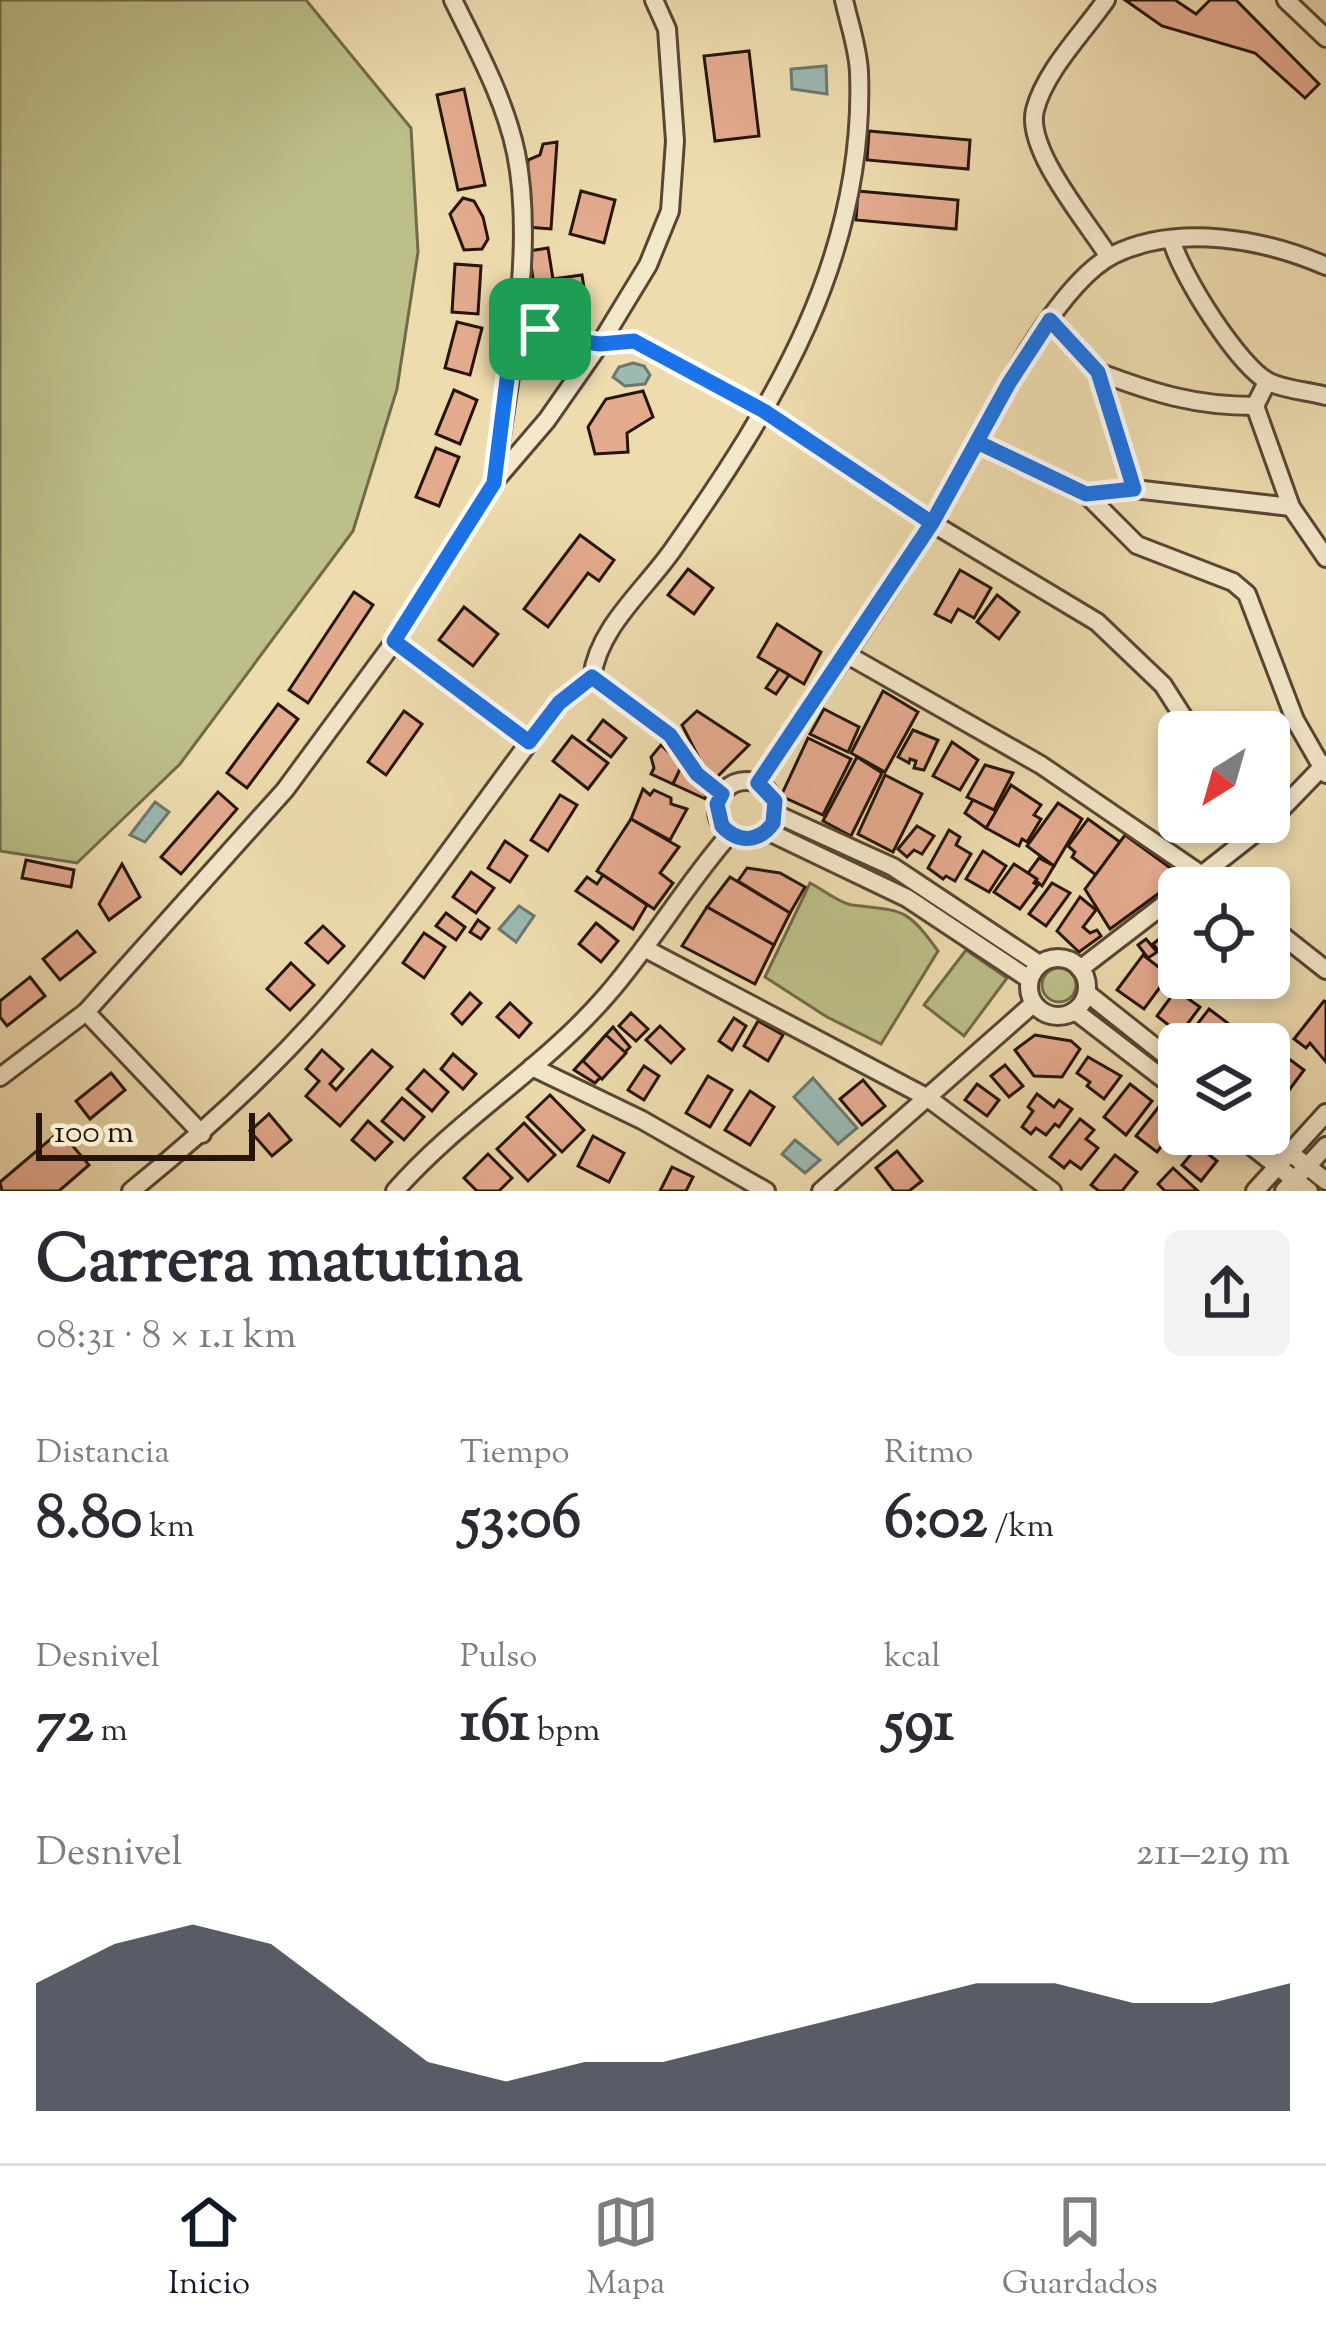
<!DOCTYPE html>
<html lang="es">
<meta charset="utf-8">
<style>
:root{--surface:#fff;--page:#f2f2f3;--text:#2b2b33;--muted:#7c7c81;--line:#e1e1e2;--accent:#111827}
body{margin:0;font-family:"Sorts Mill Goudy",serif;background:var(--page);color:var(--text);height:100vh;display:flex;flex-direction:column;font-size:45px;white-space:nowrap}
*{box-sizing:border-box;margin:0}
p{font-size:39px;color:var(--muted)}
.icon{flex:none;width:66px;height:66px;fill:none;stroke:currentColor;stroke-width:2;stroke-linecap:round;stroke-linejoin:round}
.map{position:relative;height:1191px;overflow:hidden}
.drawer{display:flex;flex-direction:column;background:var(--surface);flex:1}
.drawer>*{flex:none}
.needle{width:78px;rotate:217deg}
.tools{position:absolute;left:1158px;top:711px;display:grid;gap:24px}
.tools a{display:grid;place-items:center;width:132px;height:132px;border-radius:18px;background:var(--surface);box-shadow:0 6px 18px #0003;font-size:60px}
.scale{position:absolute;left:36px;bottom:30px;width:219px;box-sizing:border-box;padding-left:12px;border:6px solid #26140a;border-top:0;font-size:33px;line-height:42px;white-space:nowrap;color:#26140a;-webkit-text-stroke:9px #f4e8cb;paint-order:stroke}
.pin{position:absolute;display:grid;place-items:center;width:102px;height:102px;color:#fff;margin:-51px;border-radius:24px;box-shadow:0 6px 18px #0006}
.round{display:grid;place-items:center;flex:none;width:126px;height:126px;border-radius:18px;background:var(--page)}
.headline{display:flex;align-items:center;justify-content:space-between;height:204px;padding:0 36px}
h1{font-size:66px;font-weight:700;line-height:90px}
.metrics{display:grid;grid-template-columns:repeat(3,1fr);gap:18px;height:204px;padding:12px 36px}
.metrics div{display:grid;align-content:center}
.metrics b{font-size:60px;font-weight:700}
.metrics small{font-size:33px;font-weight:400}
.metrics p{font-size:33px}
.chart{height:336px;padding:24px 36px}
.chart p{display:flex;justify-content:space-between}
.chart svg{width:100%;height:216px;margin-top:12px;fill:var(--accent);opacity:.7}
.menu{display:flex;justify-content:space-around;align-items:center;height:168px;border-top:3px solid var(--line);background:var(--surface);font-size:33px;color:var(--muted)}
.menu a{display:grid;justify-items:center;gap:6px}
.menu .current{color:var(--accent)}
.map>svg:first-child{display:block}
</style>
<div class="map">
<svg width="1326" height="1191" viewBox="0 0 1326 1191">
<rect width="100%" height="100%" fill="#eedcaf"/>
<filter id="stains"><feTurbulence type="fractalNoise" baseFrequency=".00167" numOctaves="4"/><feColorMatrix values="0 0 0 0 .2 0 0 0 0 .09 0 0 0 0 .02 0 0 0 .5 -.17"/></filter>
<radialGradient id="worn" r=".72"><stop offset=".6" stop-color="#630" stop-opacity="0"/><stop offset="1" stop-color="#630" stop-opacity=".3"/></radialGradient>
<g fill="#bcbf88" stroke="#716a49" stroke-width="3">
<path d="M 0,0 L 306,0 L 411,128 L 418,252 L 397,389 L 353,531 L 180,764 L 77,863 L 0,851 Z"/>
<path d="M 810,883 C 822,889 839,903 852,905 C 903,911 906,907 938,951 L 881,1044 L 827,1017 L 765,977 Z"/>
<path d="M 966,950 L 1007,978 L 964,1036 L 924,1005 Z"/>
<circle cx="1059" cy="985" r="17"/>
</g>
<g fill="#9bbab2" stroke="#6c786f" stroke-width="3">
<path d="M 826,66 L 827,94 L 792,89 L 791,69 Z"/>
<path d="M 633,363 L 644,366 L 650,375 L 645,384 L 625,386 L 613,377 L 619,367 Z"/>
<path d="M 155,802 L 169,812 L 145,842 L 130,835 Z"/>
<path d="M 519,906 L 534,916 L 516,942 L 499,929 Z"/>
<path d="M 813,1078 L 857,1128 L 838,1144 L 794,1097 Z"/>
<path d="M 795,1140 L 820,1160 L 805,1173 L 782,1154 Z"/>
</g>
<g fill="#e5ab8f" stroke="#26140a" stroke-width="3">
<path d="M 1125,0 L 1175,0 L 1196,14 L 1210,0 L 1236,0 L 1319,84 L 1305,98 L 1255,53 L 1162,26 Z"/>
<path d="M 749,51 L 759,136 L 715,141 L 704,56 Z"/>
<path d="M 464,89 L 485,185 L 458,190 L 437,95 Z"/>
<path d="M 869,131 L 970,140 L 968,169 L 867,160 Z"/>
<path d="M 557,142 L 551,229 L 527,227 L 528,160 L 540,155 L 543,144 Z"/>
<path d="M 581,191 L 615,200 L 604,243 L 570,234 Z"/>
<path d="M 858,191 L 958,200 L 956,229 L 856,220 Z"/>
<path d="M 463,198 L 474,201 L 483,217 L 488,239 L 482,249 L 464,250 L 450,214 Z"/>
<path d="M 548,248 L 553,279 L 582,275 L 585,294 L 567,297 L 569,308 L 552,310 L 549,291 L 535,293 L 529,251 Z"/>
<path d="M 455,264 L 481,266 L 478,314 L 452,312 Z"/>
<path d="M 457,322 L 482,328 L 470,375 L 445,368 Z"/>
<path d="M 454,390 L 477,400 L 460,444 L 436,434 Z"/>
<path d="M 643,391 L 653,417 L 627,433 L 628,452 L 595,454 L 588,427 L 606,399 Z"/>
<path d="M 436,448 L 459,457 L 439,506 L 416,497 Z"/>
<path d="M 580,535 L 614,560 L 599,581 L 588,573 L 548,627 L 524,609 Z"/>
<path d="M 688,569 L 713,588 L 694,614 L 668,595 Z"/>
<path d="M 960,570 L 991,588 L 974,618 L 958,609 L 951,622 L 935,614 Z"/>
<path d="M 354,592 L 373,605 L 308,703 L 289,690 Z"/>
<path d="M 997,595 L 1019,612 L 999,639 L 977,622 Z"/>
<path d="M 464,607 L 498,634 L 473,666 L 439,640 Z"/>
<path d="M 777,624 L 821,652 L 804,684 L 758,657 Z"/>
<path d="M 779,669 L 789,675 L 776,694 L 766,688 Z"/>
<path d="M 883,691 L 918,712 L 885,772 L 851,753 Z"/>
<path d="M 278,704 L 298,719 L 247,788 L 227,773 Z"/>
<path d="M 824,709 L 859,727 L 848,752 L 810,734 Z"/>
<path d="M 404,711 L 422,724 L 386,775 L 368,762 Z"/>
<path d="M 697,711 L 749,745 L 716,778 L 703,766 L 682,725 Z"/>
<path d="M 603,720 L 626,738 L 611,757 L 588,740 Z"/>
<path d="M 913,730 L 938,740 L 924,770 L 914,768 L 916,761 L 910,759 L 909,763 L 898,757 Z"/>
<path d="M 572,736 L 608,763 L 588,789 L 553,761 Z"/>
<path d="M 808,738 L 851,759 L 823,815 L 781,796 Z"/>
<path d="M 952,742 L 978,760 L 960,790 L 933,776 Z"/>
<path d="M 661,745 L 682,765 L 673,784 L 651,774 L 654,768 L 651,757 Z"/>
<path d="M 857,757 L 882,773 L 851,836 L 823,821 Z"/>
<path d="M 682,765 L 710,801 L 673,784 Z"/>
<path d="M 985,765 L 1013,773 L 994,810 L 967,797 Z"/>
<path d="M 885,775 L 922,794 L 893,852 L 858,834 Z"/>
<path d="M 1011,785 L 1041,805 L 1034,815 L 1041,819 L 1027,842 L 1022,839 L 1019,846 L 986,828 Z"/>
<path d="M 643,789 L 650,795 L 654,790 L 671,798 L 671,804 L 687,809 L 670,840 L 631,819 Z"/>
<path d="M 218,792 L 237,809 L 181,874 L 161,857 Z"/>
<path d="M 560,795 L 577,805 L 548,851 L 531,840 Z"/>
<path d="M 973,800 L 996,811 L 986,828 L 965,813 Z"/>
<path d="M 1058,803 L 1082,819 L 1054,866 L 1027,846 Z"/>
<path d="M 631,819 L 679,847 L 660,873 L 673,883 L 654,909 L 597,871 Z"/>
<path d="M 1088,819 L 1120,842 L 1096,875 L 1072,857 L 1075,852 L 1068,846 Z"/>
<path d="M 917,826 L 934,836 L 922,854 L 914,850 L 907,857 L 898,849 Z"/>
<path d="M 949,830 L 960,837 L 956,845 L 971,854 L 955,881 L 946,876 L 943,879 L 928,868 Z"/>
<path d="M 1125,835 L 1176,872 L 1177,880 L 1110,929 L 1085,889 Z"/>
<path d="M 505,841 L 527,856 L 510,882 L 488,868 Z"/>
<path d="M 983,851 L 1006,866 L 989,892 L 966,879 Z"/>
<path d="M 1039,858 L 1054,866 L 1042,886 L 1028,873 Z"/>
<path d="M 26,860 L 74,870 L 71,887 L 22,878 Z"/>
<path d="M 122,864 L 140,897 L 109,920 L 99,904 Z"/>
<path d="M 1014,864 L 1037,879 L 1034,883 L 1038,885 L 1020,909 L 994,892 Z"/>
<path d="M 747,868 L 780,873 L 805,887 L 790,913 L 738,881 Z"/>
<path d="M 471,872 L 494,888 L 476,913 L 453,897 Z"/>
<path d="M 603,875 L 647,905 L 633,929 L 576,891 L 587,877 L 597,884 Z"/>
<path d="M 730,877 L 790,913 L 774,945 L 707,907 Z"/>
<path d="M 1052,883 L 1070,893 L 1046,926 L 1029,914 Z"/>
<path d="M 1080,897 L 1096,910 L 1083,927 L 1090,933 L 1097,930 L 1101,936 L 1079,952 L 1057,931 Z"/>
<path d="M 707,907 L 774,945 L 755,984 L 682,946 Z"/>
<path d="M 446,913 L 465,927 L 456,940 L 436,926 Z"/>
<path d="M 478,920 L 489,928 L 481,939 L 470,932 Z"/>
<path d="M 596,923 L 618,941 L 601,962 L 579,944 Z"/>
<path d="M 323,926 L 344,946 L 328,963 L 306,943 Z"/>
<path d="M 77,931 L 95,952 L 60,980 L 43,959 Z"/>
<path d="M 1169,931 L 1179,942 L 1179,956 L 1169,964 L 1153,944 Z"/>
<path d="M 424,933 L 445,947 L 424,978 L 403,963 Z"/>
<path d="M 1146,939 L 1157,952 L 1148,958 L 1138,945 Z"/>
<path d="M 1143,955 L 1169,975 L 1144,1009 L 1117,990 Z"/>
<path d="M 291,963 L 314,985 L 290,1010 L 267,989 Z"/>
<path d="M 30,977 L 45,996 L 7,1026 L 0,1017 L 0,1001 Z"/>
<path d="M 1199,978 L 1222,978 L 1212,990 Z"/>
<path d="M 1233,978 L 1263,978 L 1248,993 Z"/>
<path d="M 1176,990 L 1200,1007 L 1180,1034 L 1157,1016 Z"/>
<path d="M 470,993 L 481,1003 L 462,1024 L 452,1014 Z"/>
<path d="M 1324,1001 L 1326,1002 L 1326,1062 L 1310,1043 L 1306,1048 L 1294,1039 Z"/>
<path d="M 510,1003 L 531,1023 L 519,1037 L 497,1017 Z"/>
<path d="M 1209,1009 L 1229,1024 L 1214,1044 L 1182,1044 Z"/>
<path d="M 631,1013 L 648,1029 L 636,1041 L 619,1026 Z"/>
<path d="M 734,1018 L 746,1026 L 732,1050 L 719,1041 Z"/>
<path d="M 758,1021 L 783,1035 L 768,1061 L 744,1046 Z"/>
<path d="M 660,1026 L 684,1049 L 671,1063 L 646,1040 Z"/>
<path d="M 613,1027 L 630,1047 L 595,1083 L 574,1070 Z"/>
<path d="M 606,1035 L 626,1053 L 602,1079 L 583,1061 Z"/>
<path d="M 1035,1035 L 1071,1041 L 1080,1049 L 1062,1077 L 1034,1076 L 1015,1050 Z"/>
<path d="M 1273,1047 L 1304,1070 L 1290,1089 L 1269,1074 L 1269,1052 Z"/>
<path d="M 322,1050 L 343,1069 L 330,1084 L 336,1090 L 372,1050 L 392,1067 L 340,1126 L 306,1096 L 319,1081 L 306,1069 Z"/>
<path d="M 453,1054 L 476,1074 L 463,1089 L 441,1069 Z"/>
<path d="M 1088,1057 L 1121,1076 L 1104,1099 L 1087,1086 L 1090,1082 L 1077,1073 Z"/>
<path d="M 1005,1065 L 1023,1086 L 1009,1097 L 991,1076 Z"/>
<path d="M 644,1066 L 659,1076 L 644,1100 L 628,1090 Z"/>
<path d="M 424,1070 L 448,1092 L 432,1111 L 407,1089 Z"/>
<path d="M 111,1073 L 125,1090 L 90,1119 L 76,1101 Z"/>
<path d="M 708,1076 L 732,1090 L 710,1127 L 686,1113 Z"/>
<path d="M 863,1080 L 885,1106 L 862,1125 L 840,1099 Z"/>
<path d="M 977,1084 L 999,1100 L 987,1116 L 965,1100 Z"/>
<path d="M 1130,1084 L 1152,1101 L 1126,1135 L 1104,1117 Z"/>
<path d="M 750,1091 L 774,1107 L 750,1145 L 725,1130 Z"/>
<path d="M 1037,1094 L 1054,1107 L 1059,1100 L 1072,1109 L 1059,1127 L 1055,1124 L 1046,1135 L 1036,1128 L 1031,1134 L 1022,1127 L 1033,1111 L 1028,1107 Z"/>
<path d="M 550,1095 L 584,1130 L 562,1152 L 527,1117 Z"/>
<path d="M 402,1098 L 424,1117 L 404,1140 L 382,1121 Z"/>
<path d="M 1161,1104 L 1179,1119 L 1179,1124 L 1157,1152 L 1136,1136 Z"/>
<path d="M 269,1114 L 291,1140 L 272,1156 L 250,1131 Z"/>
<path d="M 1080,1119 L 1094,1130 L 1086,1139 L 1098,1148 L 1081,1169 L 1070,1161 L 1064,1168 L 1050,1157 Z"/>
<path d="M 368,1121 L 392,1142 L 375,1160 L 352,1140 Z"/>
<path d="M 524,1123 L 555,1155 L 528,1181 L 497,1149 Z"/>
<path d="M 60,1131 L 89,1165 L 59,1191 L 2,1191 L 0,1182 Z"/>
<path d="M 593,1136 L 624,1153 L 609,1182 L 578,1166 Z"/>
<path d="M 1198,1146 L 1217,1161 L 1201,1181 L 1182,1165 Z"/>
<path d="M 897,1151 L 922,1181 L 909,1191 L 894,1191 L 876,1168 Z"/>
<path d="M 488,1154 L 512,1178 L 499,1191 L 477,1191 L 464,1178 Z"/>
<path d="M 1115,1155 L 1137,1172 L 1122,1191 L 1099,1191 L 1091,1185 Z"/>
<path d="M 672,1167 L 693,1177 L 686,1191 L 660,1191 Z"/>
<path d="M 1173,1168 L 1198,1191 L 1165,1191 L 1158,1184 Z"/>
</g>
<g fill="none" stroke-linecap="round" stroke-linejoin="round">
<defs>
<g id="minor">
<path d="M 453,0 C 477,49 505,100 516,153 C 536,252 508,382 494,483"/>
<path d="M 1106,0 C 1083,33 1045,71 1035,110 C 1025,150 1088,223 1109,257"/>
<path d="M 1286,0 L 1326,38"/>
<path d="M 1172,241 C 1181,275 1239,367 1269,382 C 1285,390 1309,391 1326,396"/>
<path d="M 516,308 L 540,329 L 563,339 L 600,344 L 634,341 L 764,411 L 932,523 L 1097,622 L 1163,685 L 1193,732"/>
<path d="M 1050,320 L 1098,372 L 1134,489"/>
<path d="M 1098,372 C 1154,393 1194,406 1255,406"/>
<path d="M 1267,382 L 1255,406 L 1291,507 L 1326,558"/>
<path d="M 977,442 L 1086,494 L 1137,545 L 1233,582 L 1247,594 L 1295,720 L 1326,774"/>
<path d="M 1086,494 L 1134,489 L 1291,507"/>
<path d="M 394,642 L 529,742"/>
<path d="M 846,654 L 1041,765 L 1221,888"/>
<path d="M 592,677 L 670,735 L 697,774 L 721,794"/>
<circle cx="746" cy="810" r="29"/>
<path d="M 758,783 C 816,697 876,613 930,525 C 972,457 1045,290 1113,255 C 1177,223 1264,239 1326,266"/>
<path d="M 776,814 L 893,867 L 1039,964"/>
<path d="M 1269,822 L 1325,764"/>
<path d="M 767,831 L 907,898 L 1029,979"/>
<path d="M 1185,888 L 1269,822"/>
<path d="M 1269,925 L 1326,970"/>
<path d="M 644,948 L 928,1098 L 1052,1191"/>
<circle cx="1058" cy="987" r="29"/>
<path d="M 1080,969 L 1179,893"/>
<path d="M 1087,993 L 1179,1066"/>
<path d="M 1075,1011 L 1179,1091"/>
<path d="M 86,1012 L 202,1134"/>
<path d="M 532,1067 L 642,1120 L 766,1191"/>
<path d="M 0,1077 L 86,1012 L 285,790 L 394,642 L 493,483 L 547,420 L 600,344 L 648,265 L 670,211 L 675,141 L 667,29 L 654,0"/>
<path d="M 1236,1134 L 1309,1191"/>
<path d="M 1266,1134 L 1326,1181"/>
<path d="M 131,1191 C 208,1129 279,1064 343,988 C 420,898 486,797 559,703 L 592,677 C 599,626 646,589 674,548 C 776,403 866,255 859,72 C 858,48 849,23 844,0"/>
<path d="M 395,1191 C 459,1118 543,1069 606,996 C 651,945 685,885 730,834"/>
<path d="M 821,1191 L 1033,1004"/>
<path d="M 1255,1191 L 1326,1113"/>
<path d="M 1284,1191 L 1326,1146"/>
</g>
</defs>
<use href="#minor" stroke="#584633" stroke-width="22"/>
<use href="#minor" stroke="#f4e8cb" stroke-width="16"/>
</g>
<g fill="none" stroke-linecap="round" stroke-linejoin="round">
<defs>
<path id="route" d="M 540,329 L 516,308 L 494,483 L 394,641 L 529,742 L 559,703 L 592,677 L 670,735 L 697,774 L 722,794 L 717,804 L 722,826 C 738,843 759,843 773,823 L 775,801 L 758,783 L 932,523 L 977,442 L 1086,494 L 1134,489 L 1098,372 L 1050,320 L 1009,383 L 932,523 L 764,411 L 634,341 L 600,344 L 563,339 L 540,329"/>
</defs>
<use href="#route" stroke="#fff" stroke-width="24"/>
<use href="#route" stroke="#1a73e8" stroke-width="15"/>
</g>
<rect width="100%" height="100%" filter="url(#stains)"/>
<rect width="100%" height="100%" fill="url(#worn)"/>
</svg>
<div class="tools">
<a><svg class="needle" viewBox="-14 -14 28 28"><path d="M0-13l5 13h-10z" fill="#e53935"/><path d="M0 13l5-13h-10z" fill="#7c7c81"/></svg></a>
<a><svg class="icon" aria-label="locate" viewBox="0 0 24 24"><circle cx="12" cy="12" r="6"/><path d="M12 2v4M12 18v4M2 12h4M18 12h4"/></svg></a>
<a><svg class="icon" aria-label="layers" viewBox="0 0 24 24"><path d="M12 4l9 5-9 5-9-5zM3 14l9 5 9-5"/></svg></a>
</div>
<div class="scale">100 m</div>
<div class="pin" style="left:540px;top:329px;background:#1e9e55"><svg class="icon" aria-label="arrive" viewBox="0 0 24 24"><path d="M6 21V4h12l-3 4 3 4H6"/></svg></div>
</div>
<section class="drawer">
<div class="headline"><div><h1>Carrera matutina</h1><p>08:31 · 8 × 1.1 km</p></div><a class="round"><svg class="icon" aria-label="share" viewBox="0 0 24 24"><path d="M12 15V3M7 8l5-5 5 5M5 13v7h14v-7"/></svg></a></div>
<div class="metrics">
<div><p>Distancia</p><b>8.80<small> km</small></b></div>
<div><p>Tiempo</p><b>53:06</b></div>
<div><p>Ritmo</p><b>6:02<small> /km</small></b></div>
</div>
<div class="metrics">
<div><p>Desnivel</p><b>72<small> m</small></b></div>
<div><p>Pulso</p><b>161<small> bpm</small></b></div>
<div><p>kcal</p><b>591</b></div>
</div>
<div class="chart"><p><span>Desnivel</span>211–219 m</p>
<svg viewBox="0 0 160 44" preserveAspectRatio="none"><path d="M0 44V18L10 10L20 6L30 10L40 22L50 34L60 38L70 34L80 34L90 30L100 26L110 22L120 18L130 18L140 22L150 22L160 18V44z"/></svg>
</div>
</section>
<nav class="menu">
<a class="current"><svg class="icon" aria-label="home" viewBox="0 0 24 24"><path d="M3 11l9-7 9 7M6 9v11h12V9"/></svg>Inicio</a>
<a><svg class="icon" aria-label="map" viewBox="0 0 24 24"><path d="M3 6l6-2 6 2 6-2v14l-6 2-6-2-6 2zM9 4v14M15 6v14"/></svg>Mapa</a>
<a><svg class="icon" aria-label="saved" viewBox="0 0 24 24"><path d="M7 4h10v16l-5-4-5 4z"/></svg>Guardados</a>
</nav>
